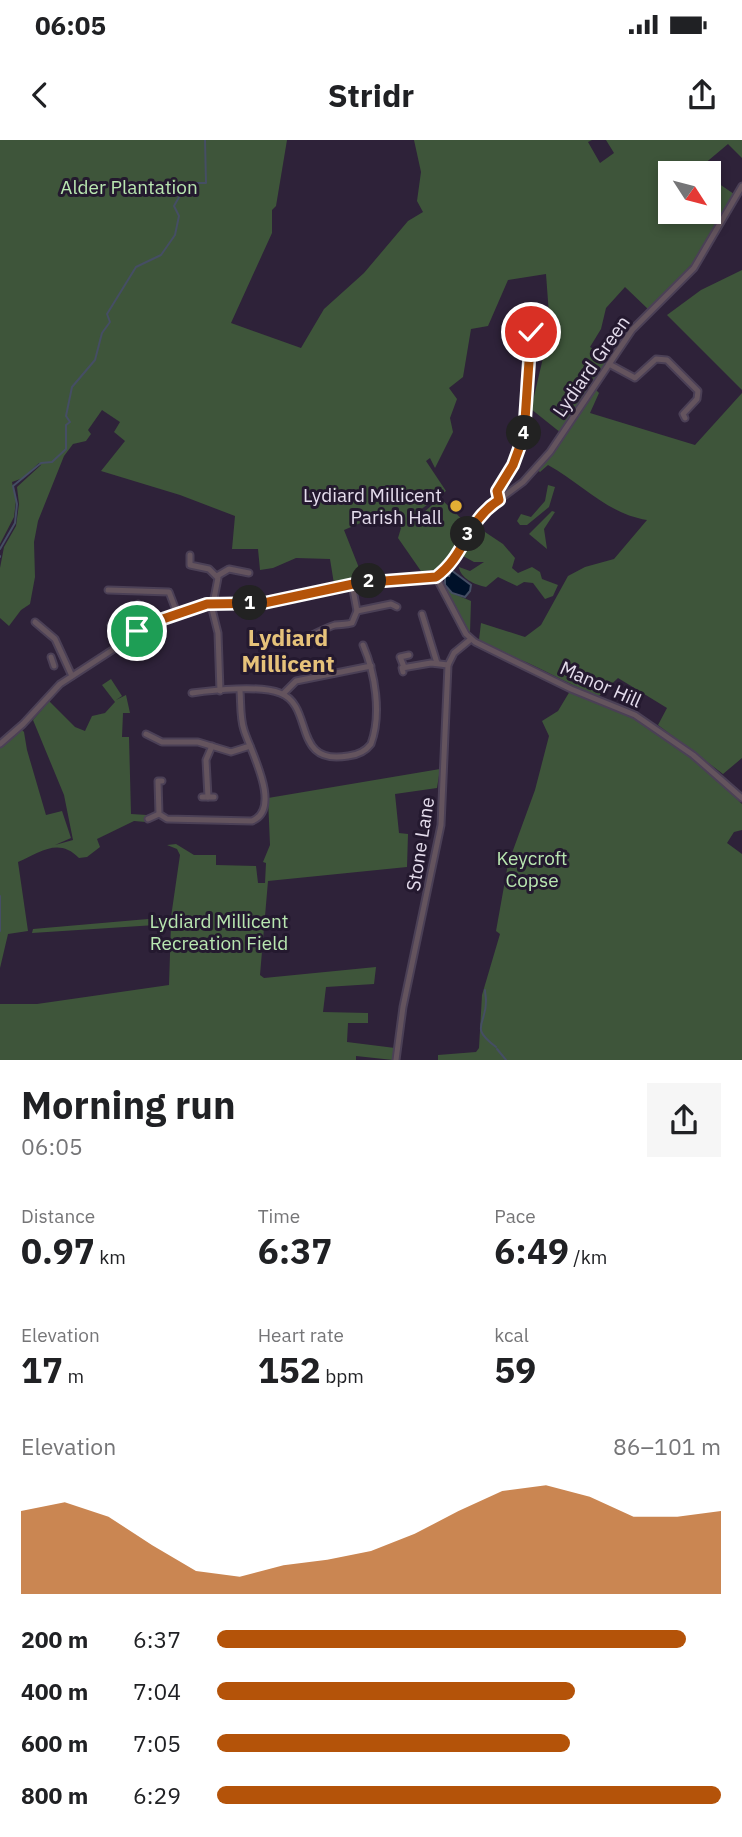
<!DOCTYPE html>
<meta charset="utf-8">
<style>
:root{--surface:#fff;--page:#f6f6f6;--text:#202124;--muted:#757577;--accent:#b45309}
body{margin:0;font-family:"IBM Plex Sans",sans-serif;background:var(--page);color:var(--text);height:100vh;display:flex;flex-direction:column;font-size:26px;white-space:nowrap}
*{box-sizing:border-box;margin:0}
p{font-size:23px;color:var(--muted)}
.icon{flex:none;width:38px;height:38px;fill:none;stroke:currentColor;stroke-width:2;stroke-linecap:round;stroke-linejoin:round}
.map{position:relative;height:920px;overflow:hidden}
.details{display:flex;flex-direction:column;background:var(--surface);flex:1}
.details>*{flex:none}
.needle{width:46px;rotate:126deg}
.controls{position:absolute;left:658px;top:21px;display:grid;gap:14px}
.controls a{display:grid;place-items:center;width:63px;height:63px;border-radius:0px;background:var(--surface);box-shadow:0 4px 10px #0003;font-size:35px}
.pin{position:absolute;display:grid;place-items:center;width:60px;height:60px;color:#fff;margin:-30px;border:4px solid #fff;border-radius:50%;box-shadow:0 2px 7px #0007}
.km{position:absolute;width:35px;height:35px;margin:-18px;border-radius:50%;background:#222;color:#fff;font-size:19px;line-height:35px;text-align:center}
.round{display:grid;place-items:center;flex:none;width:74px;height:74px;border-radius:0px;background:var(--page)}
.overview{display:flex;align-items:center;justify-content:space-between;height:119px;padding:0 21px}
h1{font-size:38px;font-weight:700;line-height:52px}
.metrics{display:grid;grid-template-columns:repeat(3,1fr);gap:10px;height:119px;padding:7px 21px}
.metrics div{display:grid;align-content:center}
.metrics b{font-size:35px;font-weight:700}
.metrics small{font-size:19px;font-weight:400}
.metrics p{font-size:19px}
.chart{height:196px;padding:14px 21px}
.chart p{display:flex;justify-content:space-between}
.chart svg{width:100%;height:126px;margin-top:7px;fill:var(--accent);opacity:.7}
ul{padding:0 21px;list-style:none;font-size:23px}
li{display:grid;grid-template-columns:112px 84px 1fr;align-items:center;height:52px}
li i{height:18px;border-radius:9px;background:var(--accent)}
.status{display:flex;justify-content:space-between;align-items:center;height:49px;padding:0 35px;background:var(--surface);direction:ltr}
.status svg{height:19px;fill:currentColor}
header{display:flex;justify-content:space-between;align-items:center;height:91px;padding:0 21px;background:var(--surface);font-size:32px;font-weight:700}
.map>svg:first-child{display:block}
</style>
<div class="status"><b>06:05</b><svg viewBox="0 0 49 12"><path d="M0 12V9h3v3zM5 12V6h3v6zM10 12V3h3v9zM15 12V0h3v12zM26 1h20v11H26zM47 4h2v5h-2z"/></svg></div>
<header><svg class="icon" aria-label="back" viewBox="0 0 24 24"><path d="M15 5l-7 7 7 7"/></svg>Stridr<svg class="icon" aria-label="share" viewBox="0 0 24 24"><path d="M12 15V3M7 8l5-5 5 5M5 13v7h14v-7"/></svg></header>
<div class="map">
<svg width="742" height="920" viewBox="0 0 742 920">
<rect width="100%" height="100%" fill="#2e2239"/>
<g fill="#3e553a">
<path d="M 0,0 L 287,0 L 276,66 L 272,70 L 272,93 L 231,183 L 301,208 L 324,169 L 364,133 L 408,81 L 423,72 L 417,61 L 421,32 L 414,0 L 592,0 L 588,2 L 600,23 L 614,13 L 606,0 L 742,0 L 742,18 L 728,4 L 703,25 L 705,33 L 670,33 L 670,72 L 709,72 L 709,37 L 734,54 L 692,124 L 649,170 L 625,147 L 606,168 L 601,189 L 590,207 L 609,220 L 561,293 L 531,269 L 550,188 L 546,134 L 508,140 L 488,186 L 471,189 L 463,237 L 449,248 L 457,259 L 450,278 L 453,292 L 435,328 L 430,318 L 426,321 L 446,351 L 420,370 L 423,373 L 440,358 L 469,386 C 459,403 447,434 423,434 L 398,398 L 401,388 L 394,379 L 390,381 L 384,373 L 344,390 L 363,438 L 334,444 L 330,419 L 296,418 L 273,428 L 260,430 L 258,409 L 232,409 L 235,376 L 180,355 L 101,331 L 125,301 L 114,292 L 120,282 L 102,270 L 88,290 L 91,294 L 86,301 L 73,304 L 64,316 L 38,381 L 34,402 L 35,437 L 30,464 L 21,470 L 9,486 L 0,478 L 0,428 L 4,407 L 16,386 L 19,364 L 17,347 L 41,325 L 39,323 L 23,338 L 12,342 L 16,361 L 14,377 L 0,404 Z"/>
<path d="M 742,130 L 742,250 L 667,175 L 701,150 Z"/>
<path d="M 595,249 L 599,253 L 590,273 L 695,305 L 742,253 L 742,618 L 723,634 L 658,585 L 667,568 L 618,538 L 599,556 C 574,547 552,534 528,523 C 512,516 491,513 479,500 L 481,483 L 525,497 L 541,485 L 568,436 L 585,427 L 614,419 L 647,380 C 608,374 582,344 548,325 L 540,332 L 537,330 Z"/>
<path d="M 548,345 L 555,347 L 549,367 L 527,385 L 520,385 L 517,381 L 521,374 L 531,377 L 545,361 Z"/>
<path d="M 552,371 L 555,372 L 544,389 L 547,409 L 529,394 Z"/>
<path d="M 482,390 L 503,404 L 515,418 L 512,428 L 518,433 L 532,427 L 540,432 L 542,439 L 558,445 L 553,456 L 545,459 L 533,443 L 524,442 L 517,446 L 498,437 L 486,447 C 475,445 460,438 459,427 L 470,431 L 484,422 L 474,422 L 463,416 L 471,395 L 482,394 Z"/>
<path d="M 442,444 L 452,453 L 471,461 L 470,493 Z"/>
<path d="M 111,539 L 122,556 L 116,560 L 126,555 L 130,573 L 123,573 L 122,597 L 129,597 L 131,674 L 147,675 L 146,682 L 134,681 L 97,699 L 100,707 L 87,717 L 79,718 C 59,697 40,712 18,722 L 28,791 L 8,794 L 0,828 L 0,608 L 22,590 L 24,592 L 27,610 L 46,675 L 62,671 L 71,698 L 55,705 L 73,700 L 64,655 L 33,580 L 49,561 L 75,587 L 85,591 L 92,576 L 105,573 L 115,562 L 102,545 Z"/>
<path d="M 570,551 L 638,578 L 695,619 L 742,664 L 742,690 L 734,692 L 727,703 L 742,714 L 742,920 L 438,920 L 438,915 L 476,912 L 479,908 L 482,855 L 500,794 L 496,791 L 508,724 L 535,650 L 549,596 L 542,581 L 558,571 Z"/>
<path d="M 440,629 L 437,648 L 395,654 L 399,693 L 408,694 L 407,727 L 268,741 L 260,835 L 264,838 L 376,827 L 374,844 L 326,847 L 323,872 L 368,873 L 368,883 L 348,883 L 347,902 L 395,908 L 393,920 L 356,916 L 356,920 L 0,920 L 0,864 L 37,864 L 169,845 L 171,784 L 32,793 L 33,789 L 171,777 L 180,715 L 177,709 L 167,705 L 176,704 L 194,715 L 216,715 L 216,725 L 256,726 L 258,743 L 265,743 L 266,723 L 263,722 L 270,705 L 268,658 Z"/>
</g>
<path fill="#001129" stroke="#454e64" stroke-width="2" d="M 451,430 L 471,445 L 470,451 L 465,457 L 452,453 L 445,445 L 445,435 L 449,436 Z"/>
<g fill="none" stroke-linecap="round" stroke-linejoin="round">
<g stroke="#454e64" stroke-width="2">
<path d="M 0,409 L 15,383 L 17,364 L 13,346 L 41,323 L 52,322 L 66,309 L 66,285 L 70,282 L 66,276 L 72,247 L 95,220 L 102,193 L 110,182 L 107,174 L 136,127 L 161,115 L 175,95 L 179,76 L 174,66 L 183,50 L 194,43 L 206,43 L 205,0"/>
<path d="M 0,416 L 0,417"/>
<path d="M 0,756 L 0,791"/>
<path d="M 485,850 C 485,854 486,857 486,861 C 486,886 469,887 496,907"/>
<path d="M 497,909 L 506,920"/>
</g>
<defs>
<g id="minor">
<path d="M 609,224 L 635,238 L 656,219 L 667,220 L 698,251 L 697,259 L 683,274 L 685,278"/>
<path d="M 499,360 L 497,351 L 512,327 L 524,295 L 525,240 L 531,193 L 522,186"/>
<path d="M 190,415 L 190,425 L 209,429 L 218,438 L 212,469 L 218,493 L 220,551"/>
<path d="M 217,436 L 229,429 L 249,433"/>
<path d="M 436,437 L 466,494 L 475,502 L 571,549 L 635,575 L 693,615 L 742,658"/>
<path d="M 108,450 L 169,452 L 177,473"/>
<path d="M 138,464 L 157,481"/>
<path d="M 357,471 L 391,464 L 397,467"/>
<path d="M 422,474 L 437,523"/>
<path d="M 35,482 L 55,499 L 72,536"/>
<path d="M 111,485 L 128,484 L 138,493"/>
<path d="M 282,497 C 299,508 319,489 335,485 C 341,484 346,485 352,483 L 357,471 L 352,444"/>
<path d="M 51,517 L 54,526"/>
<path d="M 404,527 L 400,517 L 409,515"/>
<path d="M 403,532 L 402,528 L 431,523 L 448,525"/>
<path d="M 192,553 C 213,550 260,545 280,553 C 315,566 291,626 348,616 C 358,615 365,612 371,604 C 382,574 375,533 363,505"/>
<path d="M 283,554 L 296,541 L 371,526"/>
<path d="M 146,594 L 162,602 L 198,602 L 231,612 L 250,606"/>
<path d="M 0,604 L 23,584 L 60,544 L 157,481 L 207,464 L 264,463 L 360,442 L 439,434 L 457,416 L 480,374 L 523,342 L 550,312 L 632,190 L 694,128 L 742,46"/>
<path d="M 162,641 L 158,641 L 159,674 L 167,679 L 252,681 C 283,669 250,610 244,590 C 240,578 241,564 240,551"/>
<path d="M 202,657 L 214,657"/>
<path d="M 208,657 L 206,620 L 212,606"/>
<path d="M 148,679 L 159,674"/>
<path d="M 396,920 L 403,867 L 441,685 L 448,525 L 454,513 L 471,499"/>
</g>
</defs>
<use href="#minor" stroke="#4b4056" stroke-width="9"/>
<use href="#minor" stroke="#64545e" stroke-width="5"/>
</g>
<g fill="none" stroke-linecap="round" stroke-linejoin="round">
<defs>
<path id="route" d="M 137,491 L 138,493 L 157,481 L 207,464 L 264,463 L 358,443 L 436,437 C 467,414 465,382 499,360 L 497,351 L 513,325 L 524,295 L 531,192"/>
</defs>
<use href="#route" stroke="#fff" stroke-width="14"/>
<use href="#route" stroke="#b45309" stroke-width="9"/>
</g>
<circle fill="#e2ae34" stroke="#24192f" stroke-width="2.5" cx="456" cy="366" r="7"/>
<g text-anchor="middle" stroke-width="6" stroke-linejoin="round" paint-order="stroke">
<g font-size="19" fill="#b9e7b1" stroke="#24192f">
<text x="129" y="54">Alder Plantation</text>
<text x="532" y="725">Keycroft<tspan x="532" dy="22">Copse</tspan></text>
<text x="219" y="788">Lydiard Millicent<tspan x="219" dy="22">Recreation Field</tspan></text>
</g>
<g font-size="19" fill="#e5dded" stroke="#24192f">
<text transform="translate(591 226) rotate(-55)" y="7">Lydiard Green</text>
<text transform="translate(601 544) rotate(24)" y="7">Manor Hill</text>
<text transform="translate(420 704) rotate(-81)" y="7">Stone Lane</text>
</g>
<g font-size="19" fill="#e5dded" stroke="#24192f" text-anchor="end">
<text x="442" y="362">Lydiard Millicent<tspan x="442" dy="22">Parish Hall</tspan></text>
</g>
<g font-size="23" font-weight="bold" fill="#e6c27a" stroke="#24192f">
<text x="288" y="506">Lydiard<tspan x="288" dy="26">Millicent</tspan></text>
</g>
</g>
</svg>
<div class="controls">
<a><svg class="needle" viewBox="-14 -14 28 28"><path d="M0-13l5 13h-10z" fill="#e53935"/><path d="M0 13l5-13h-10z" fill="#757577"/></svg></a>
</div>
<div class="pin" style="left:137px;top:491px;background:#1e9e55"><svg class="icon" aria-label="arrive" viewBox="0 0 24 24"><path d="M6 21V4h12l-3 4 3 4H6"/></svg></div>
<div class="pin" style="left:531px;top:192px;background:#d93025"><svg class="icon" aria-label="check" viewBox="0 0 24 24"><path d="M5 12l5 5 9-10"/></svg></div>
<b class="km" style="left:250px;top:463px">1</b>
<b class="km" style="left:369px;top:441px">2</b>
<b class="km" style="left:468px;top:394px">3</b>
<b class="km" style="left:524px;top:293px">4</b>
</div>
<section class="details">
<div class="overview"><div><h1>Morning run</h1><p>06:05</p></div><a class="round"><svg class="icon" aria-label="share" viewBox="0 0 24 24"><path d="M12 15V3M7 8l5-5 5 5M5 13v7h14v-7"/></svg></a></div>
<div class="metrics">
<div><p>Distance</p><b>0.97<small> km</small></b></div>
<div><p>Time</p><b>6:37</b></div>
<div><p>Pace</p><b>6:49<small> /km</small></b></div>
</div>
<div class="metrics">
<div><p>Elevation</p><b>17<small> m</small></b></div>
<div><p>Heart rate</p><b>152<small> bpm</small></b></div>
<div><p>kcal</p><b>59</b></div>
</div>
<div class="chart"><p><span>Elevation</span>86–101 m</p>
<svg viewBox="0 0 160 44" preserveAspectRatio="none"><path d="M0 44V15L10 12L20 17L30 27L40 36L50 38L60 34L70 32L80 29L90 23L100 15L110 8L120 6L130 10L140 17L150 17L160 15V44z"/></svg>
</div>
<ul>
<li><b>200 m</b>6:37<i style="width:93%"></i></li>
<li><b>400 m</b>7:04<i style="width:71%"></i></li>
<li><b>600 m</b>7:05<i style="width:70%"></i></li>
<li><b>800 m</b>6:29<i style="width:100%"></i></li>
</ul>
</section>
